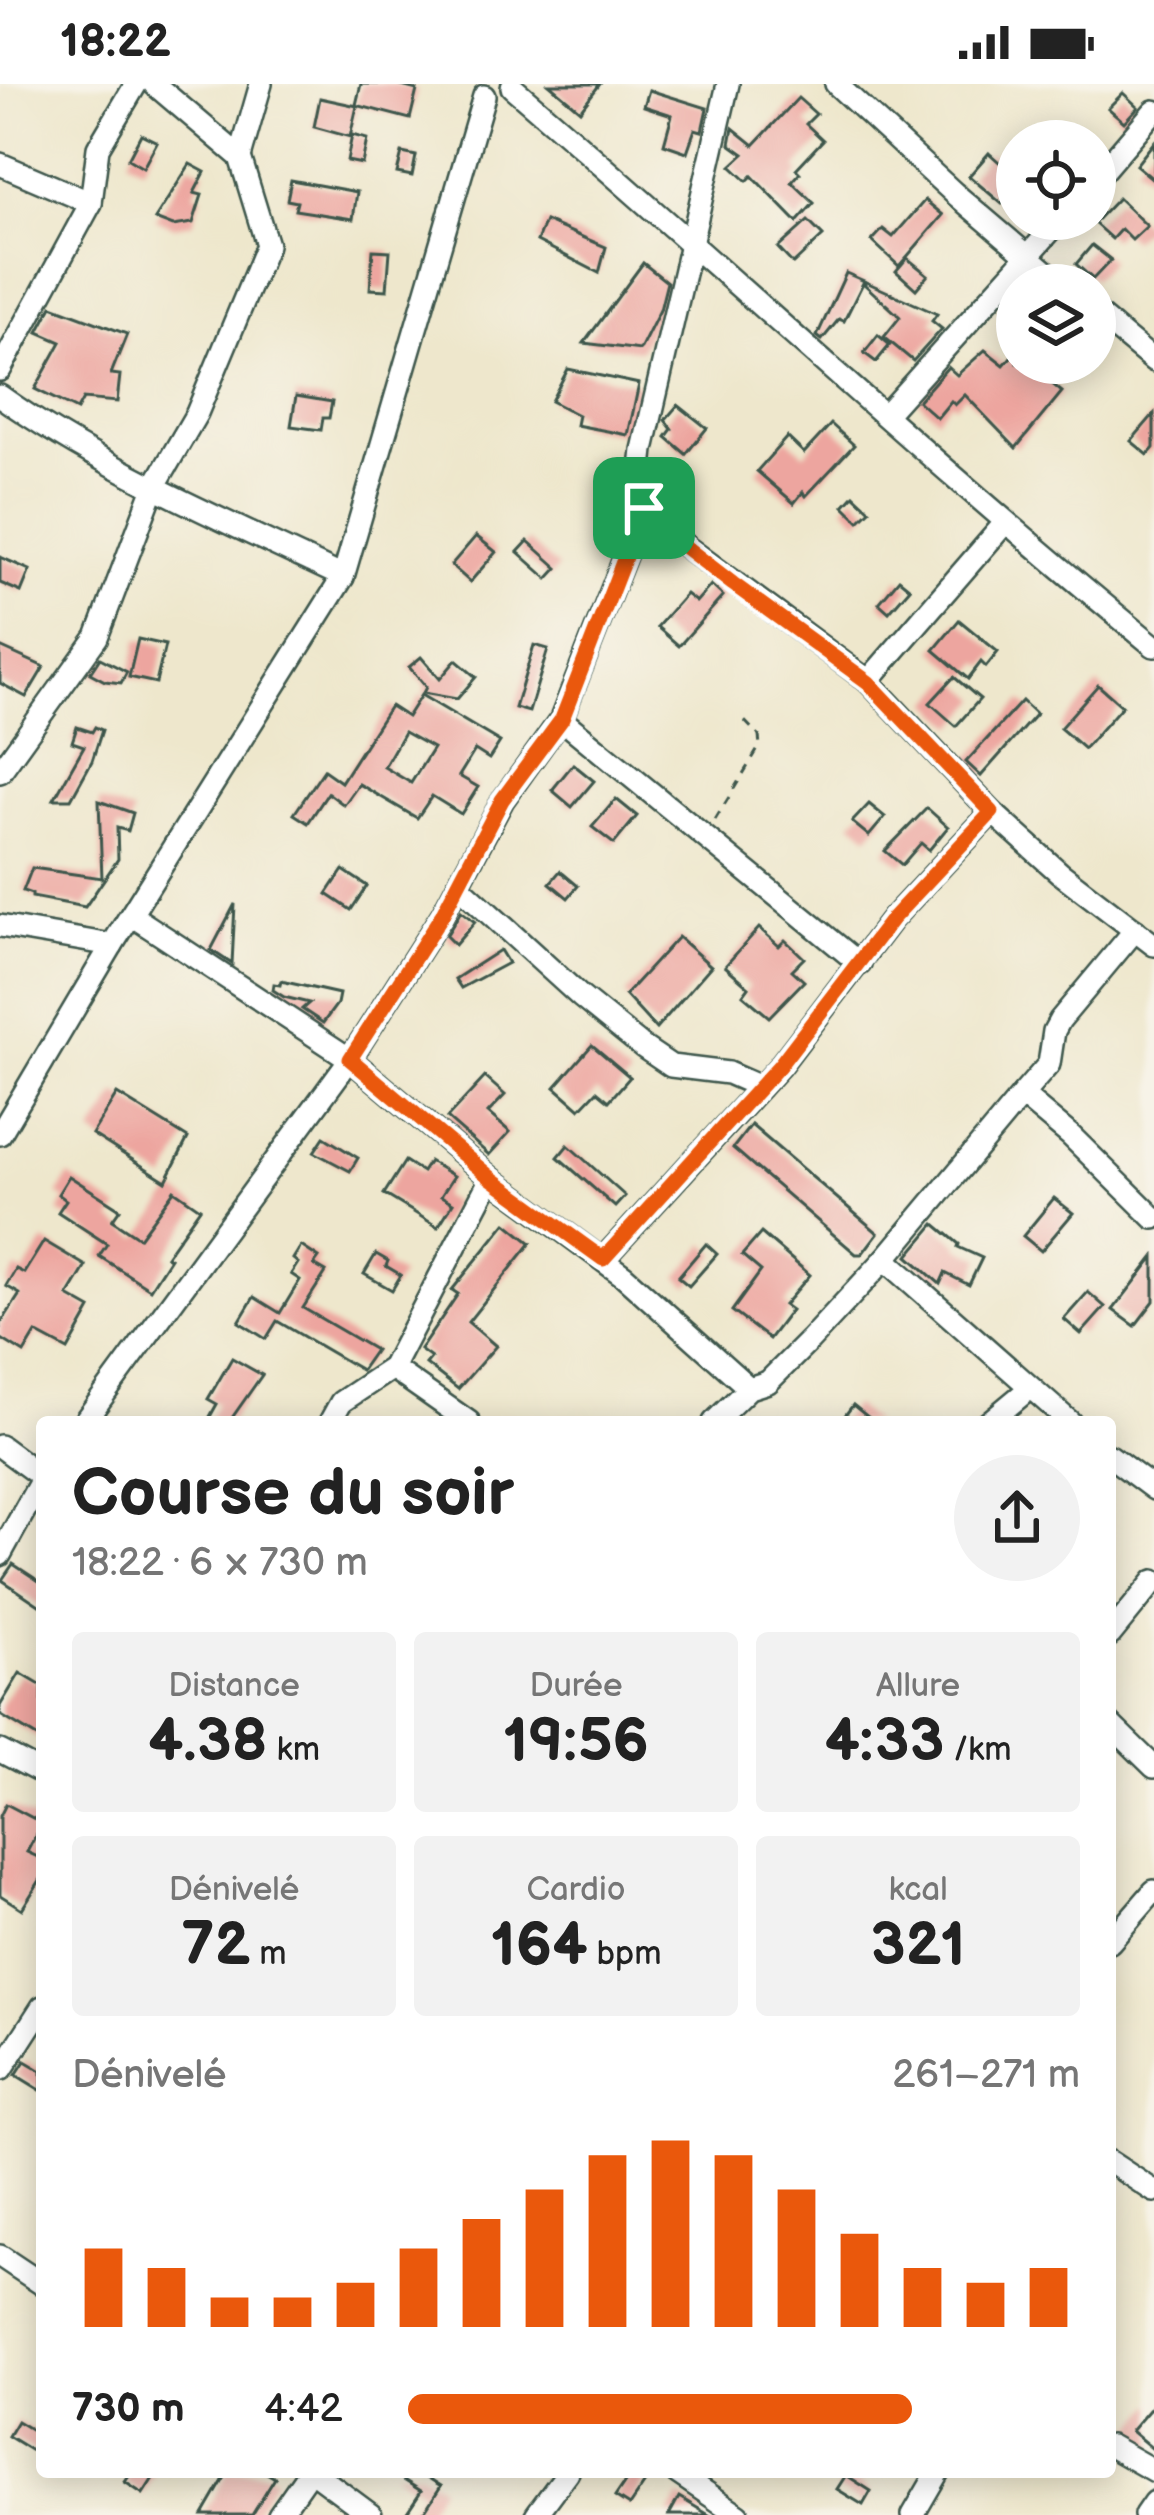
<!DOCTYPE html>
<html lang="fr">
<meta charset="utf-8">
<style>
:root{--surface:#fff;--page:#f2f2f2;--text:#222;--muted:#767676;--accent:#ea580c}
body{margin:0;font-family:"Balsamiq Sans",sans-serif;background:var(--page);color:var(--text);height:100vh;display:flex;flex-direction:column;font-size:45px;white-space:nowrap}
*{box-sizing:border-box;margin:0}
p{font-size:39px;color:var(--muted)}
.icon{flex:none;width:66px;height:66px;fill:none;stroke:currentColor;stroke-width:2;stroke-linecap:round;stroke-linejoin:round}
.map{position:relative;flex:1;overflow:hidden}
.sheet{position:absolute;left:36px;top:1332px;width:1080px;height:1062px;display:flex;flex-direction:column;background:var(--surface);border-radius:12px;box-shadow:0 6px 30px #0003}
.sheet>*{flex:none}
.buttons{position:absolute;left:996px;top:36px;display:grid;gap:24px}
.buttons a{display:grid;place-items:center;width:120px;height:120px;border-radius:50%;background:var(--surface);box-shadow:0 6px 30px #0003;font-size:60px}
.pin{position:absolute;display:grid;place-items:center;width:102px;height:102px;color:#fff;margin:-51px;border-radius:24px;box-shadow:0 6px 18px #0006}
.round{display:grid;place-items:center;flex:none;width:126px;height:126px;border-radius:63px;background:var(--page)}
.headline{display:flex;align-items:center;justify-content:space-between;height:204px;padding:0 36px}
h1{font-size:66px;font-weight:800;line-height:90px}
.metrics{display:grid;grid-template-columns:repeat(3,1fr);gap:18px;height:204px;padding:12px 36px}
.metrics div{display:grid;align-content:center;border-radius:12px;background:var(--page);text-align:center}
.metrics b{font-size:60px;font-weight:800}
.metrics small{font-size:33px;font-weight:400}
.metrics p{font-size:33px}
.chart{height:336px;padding:24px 36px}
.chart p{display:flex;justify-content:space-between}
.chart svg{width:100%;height:216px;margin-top:12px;stroke:var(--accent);stroke-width:6}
ul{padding:0 36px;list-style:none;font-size:39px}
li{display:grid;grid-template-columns:192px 144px 1fr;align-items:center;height:90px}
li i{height:30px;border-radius:15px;background:var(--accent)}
.status{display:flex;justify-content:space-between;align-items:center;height:84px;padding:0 60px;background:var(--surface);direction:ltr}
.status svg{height:33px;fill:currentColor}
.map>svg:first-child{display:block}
</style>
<div class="status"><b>18:22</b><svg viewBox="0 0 49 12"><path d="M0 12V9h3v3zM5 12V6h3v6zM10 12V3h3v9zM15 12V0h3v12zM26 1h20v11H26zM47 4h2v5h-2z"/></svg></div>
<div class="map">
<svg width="1154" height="2431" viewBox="0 0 1154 2431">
<rect width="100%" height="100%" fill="#f7f3e8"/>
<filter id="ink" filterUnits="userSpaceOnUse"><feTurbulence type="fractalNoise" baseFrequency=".00833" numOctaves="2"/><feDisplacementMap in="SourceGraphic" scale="24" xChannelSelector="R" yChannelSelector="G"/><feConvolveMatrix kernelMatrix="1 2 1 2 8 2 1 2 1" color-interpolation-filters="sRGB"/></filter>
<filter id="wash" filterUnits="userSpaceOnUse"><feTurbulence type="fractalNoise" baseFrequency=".004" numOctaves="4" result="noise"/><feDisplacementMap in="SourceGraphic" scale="48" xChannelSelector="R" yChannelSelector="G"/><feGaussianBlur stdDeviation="2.7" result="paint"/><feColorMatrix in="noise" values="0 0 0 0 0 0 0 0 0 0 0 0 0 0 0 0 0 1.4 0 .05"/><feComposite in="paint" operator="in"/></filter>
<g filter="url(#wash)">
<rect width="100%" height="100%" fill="#eee7cc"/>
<g id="blocks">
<g fill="#eda59f" fill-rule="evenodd">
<path d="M 361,0 L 394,0 L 417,6 L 410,35 L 356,21 Z"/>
<path d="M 549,0 L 600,0 L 580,26 Z"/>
<path d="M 649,6 L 707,24 L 702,47 L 695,45 L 687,68 L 664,60 L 672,31 L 644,22 Z"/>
<path d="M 1123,9 L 1138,23 L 1124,38 L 1108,24 Z"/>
<path d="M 320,14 L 357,22 L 350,53 L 314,43 Z"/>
<path d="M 798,14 L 816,30 L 806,40 L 823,56 L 796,85 L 800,89 L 792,98 L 814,119 L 797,138 L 752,92 L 747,97 L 731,82 L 744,70 L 730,60 L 733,44 L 754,61 Z"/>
<path d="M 141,50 L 157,58 L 143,84 L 128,75 Z"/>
<path d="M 352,51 L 367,55 L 362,80 L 347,77 Z"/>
<path d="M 1154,58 L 1154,96 L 1136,81 Z"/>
<path d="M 402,69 L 416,72 L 412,92 L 397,89 Z"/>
<path d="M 989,69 L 1017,94 L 1017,104 L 1002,120 L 969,92 Z"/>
<path d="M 190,80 L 205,88 L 194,109 L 202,111 L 193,139 L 173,142 L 155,135 Z"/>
<path d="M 291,96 L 357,108 L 353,135 L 295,126 L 297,118 L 287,116 Z"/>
<path d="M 1118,114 L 1147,142 L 1132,156 L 1121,145 L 1112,155 L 1094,139 Z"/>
<path d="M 925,116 L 943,131 L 899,182 L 872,157 L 883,145 L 893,153 Z"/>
<path d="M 545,137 L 606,163 L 599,189 L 537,157 Z"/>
<path d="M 808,137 L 823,152 L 793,180 L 778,164 Z"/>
<path d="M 1092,161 L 1111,176 L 1093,195 L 1076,180 Z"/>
<path d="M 373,166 L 390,167 L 387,206 L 370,205 Z"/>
<path d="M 907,174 L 928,191 L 916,205 L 896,187 Z"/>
<path d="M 643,179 L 667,198 L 660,226 L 640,266 L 584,259 Z"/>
<path d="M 846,189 L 864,197 L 844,237 L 839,235 L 822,256 L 817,252 Z"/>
<path d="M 866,198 L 937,230 L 932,237 L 942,245 L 913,277 L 884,253 L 900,233 L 864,200 Z"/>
<path d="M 52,222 L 127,250 L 111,290 L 120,291 L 117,318 L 83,315 L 77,326 L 35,305 L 61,258 L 38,248 Z"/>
<path d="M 878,251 L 890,261 L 876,278 L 864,269 Z"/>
<path d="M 985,266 L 1004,281 L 1017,266 L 1017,279 L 1027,279 L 1062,308 L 1016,364 L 965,311 L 955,321 L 951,317 L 937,334 L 918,317 L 948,283 L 957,291 Z"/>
<path d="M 568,285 L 639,300 L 628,351 L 576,341 L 578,331 L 551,317 Z"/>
<path d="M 296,312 L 332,318 L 329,334 L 323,334 L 321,346 L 291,342 Z"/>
<path d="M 678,321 L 707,344 L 686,370 L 666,353 L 672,345 L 665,336 Z"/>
<path d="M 1154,330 L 1154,364 L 1148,371 L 1131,357 Z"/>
<path d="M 831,340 L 854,361 L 806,412 L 803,408 L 794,419 L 757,387 L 787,353 L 804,369 Z"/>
<path d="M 854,411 L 870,426 L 859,437 L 844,422 Z"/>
<path d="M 476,452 L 496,468 L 470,498 L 451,481 Z"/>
<path d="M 528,457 L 558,484 L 548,495 L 518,468 Z"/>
<path d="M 0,473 L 30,486 L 21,508 L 0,499 Z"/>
<path d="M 899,495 L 910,504 L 889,528 L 879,519 Z"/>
<path d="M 711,501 L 723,512 L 679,562 L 657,543 L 686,510 L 696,518 Z"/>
<path d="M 959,536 L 998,568 L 986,583 L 981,578 L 968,595 L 934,566 Z"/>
<path d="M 138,555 L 165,561 L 156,599 L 129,593 Z"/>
<path d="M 534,561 L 548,565 L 529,628 L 515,624 Z"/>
<path d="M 0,563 L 44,583 L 26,613 L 0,599 Z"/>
<path d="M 421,573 L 440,595 L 456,576 L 476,593 L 457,615 L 423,609 L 426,603 L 409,583 Z"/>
<path d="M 100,574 L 127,588 L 121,599 L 105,597 L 90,589 Z"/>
<path d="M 954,593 L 980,615 L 956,642 L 930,619 Z"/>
<path d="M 1098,601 L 1122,622 L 1084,665 L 1060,644 Z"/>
<path d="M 421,611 L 500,658 L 489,675 L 475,666 L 459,692 L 478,703 L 461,730 L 432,712 L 417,734 L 359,700 L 344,721 L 328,709 L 308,739 L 294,730 L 324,686 L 341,698 L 390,622 L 407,633 ZM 404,648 L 433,664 L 411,699 L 384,683 Z"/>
<path d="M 1022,617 L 1036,630 L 981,692 L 966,678 Z"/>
<path d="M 77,643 L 92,648 L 95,643 L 102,646 L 92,677 L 71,715 L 54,715 L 84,662 L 72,658 Z"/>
<path d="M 573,680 L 594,697 L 572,723 L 552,706 Z"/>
<path d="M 616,715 L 637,732 L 614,760 L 592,743 Z"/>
<path d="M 99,717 L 133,729 L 128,747 L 117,744 L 118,775 L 85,823 L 32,813 L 32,810 L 23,807 L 32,784 L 102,794 Z"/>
<path d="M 869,720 L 885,733 L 869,752 L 852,738 Z"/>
<path d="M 927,724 L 948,743 L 929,766 L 921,759 L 902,781 L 885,767 Z"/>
<path d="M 343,786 L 367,802 L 351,826 L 327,810 Z"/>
<path d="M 560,787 L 578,802 L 568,814 L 550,799 Z"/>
<path d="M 235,820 L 232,880 L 211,866 Z"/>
<path d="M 461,827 L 475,838 L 455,861 L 446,852 Z"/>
<path d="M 759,844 L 779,862 L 785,856 L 804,874 L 792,886 L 804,897 L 769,933 L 743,911 L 749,903 L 725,882 Z"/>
<path d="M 678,853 L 711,882 L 656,945 L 625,911 Z"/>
<path d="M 500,866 L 508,879 L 461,904 L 455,895 Z"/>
<path d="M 281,897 L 339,910 L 337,920 L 323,939 L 302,925 L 309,919 L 284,913 L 273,906 L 274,900 L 280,901 Z"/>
<path d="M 592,961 L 630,993 L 609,1017 L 597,1007 L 580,1025 L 555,1003 Z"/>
<path d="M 485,993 L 505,1011 L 488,1029 L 510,1048 L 489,1071 L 447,1034 Z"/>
<path d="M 117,1010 L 188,1054 L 166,1097 L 92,1050 Z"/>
<path d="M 751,1041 L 878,1149 L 862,1170 L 856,1170 L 733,1064 Z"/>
<path d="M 324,1053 L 358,1074 L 350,1087 L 314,1068 Z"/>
<path d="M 568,1061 L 625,1112 L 615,1123 L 558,1073 Z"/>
<path d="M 405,1077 L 422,1088 L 429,1077 L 454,1092 L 441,1112 L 453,1119 L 438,1143 L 384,1110 Z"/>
<path d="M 69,1092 L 120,1125 L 112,1136 L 139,1154 L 174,1106 L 200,1124 L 166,1172 L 170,1174 L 150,1205 L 99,1172 L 107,1160 L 58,1128 L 66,1116 L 58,1110 Z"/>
<path d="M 1054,1114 L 1073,1129 L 1041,1167 L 1023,1152 Z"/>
<path d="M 506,1139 L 531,1159 L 468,1238 L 496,1262 L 458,1305 L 426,1280 L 431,1274 L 420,1266 L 458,1210 L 452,1206 Z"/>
<path d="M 935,1140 L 959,1160 L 958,1163 L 982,1174 L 969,1201 L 945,1189 L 940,1200 L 908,1172 Z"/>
<path d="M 761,1149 L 810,1191 L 784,1221 L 791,1226 L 769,1255 L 732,1227 L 761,1187 L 742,1171 Z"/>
<path d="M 44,1157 L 86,1182 L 68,1212 L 91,1225 L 68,1266 L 36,1249 L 24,1269 L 0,1254 L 0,1241 L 20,1210 L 6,1202 L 16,1185 L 24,1189 Z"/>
<path d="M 706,1160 L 717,1170 L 689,1202 L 678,1193 Z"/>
<path d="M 301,1162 L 319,1174 L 314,1181 L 326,1188 L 303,1224 L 375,1266 L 361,1286 L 277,1237 L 266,1255 L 239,1238 L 254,1213 L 280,1229 L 300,1196 L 291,1190 L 298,1179 L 293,1175 Z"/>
<path d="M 376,1170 L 388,1177 L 386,1182 L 401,1191 L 392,1206 L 364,1190 Z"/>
<path d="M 1154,1173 L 1154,1217 L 1135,1242 L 1113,1226 Z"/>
<path d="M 1088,1208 L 1105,1223 L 1081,1250 L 1064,1235 Z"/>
<path d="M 232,1274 L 262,1291 L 229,1338 L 207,1338 L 217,1320 L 208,1315 Z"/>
<path d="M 853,1321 L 874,1338 L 840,1338 Z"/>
<path d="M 13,1480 L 42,1499 L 42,1523 L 2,1496 Z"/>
<path d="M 20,1589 L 42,1602 L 42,1656 L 0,1631 L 0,1622 Z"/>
<path d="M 6,1720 L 42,1739 L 27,1768 L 42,1775 L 42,1793 L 22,1825 L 0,1811 L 0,1732 Z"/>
<path d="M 25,1977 L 42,1987 L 42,2007 L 16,1991 Z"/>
<path d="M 1154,2320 L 1154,2366 L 1131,2347 Z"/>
<path d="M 17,2337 L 42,2352 L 42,2373 L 8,2352 Z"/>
<path d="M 132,2388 L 157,2388 L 143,2410 L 125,2398 Z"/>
<path d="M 228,2388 L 265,2388 L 275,2394 L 252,2431 L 203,2431 Z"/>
<path d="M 391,2388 L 419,2388 L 441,2402 L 422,2431 L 405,2431 L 421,2407 Z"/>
<path d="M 632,2388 L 652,2388 L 629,2422 L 615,2413 Z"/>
<path d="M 846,2391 L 871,2407 L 863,2421 L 837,2405 Z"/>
<path d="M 679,2413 L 709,2431 L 669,2431 Z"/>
</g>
</g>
</g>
<g filter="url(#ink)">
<use href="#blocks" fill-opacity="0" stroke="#3e564b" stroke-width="3"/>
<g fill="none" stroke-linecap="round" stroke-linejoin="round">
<defs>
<g id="minor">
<path d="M 728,0 L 643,366 C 638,410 639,421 672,452 L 868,597"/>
<path d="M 836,0 L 954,109 L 1062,201"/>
<path d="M 512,3 C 727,188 934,382 1154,562"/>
<path d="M 240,73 L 261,0"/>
<path d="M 0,80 L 91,119"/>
<path d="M 1095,96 L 1154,27"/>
<path d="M 1095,228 L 1154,277"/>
<path d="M 0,286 L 91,119 L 98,64 L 136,0"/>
<path d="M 0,312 C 105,387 227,437 343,493"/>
<path d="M 885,331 L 1061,135"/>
<path d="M 1004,440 L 868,597 L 992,728 L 1060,789 L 1154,861"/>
<path d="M 561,635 L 860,880"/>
<path d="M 0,688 L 97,553 L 154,403 L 197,329 L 267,161 L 240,73 L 154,0"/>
<path d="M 458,801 L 581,913 L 643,963 L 671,982 L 728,989 L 760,1003"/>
<path d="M 131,831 L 350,975 L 491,1094 L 624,1192 L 749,1304"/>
<path d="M 0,842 L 112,861"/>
<path d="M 1022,1011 L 1049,980 L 1054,947 L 1060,936 L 1135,846"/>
<path d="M 0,1050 L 112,861 L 343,493 L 484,12"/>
<path d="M 603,1175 L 779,983 L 892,835 L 992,728"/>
<path d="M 885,1175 L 1070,1338"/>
<path d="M 392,1284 L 469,1338"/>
<path d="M 84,1338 L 350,975 L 442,831 L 503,716 L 561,635 L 644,424"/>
<path d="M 330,1338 L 341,1318 L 392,1284 L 491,1094"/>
<path d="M 714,1338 L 749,1304 L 768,1298 L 810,1256 L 885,1175 L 1022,1011 L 1071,1052 L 1154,1134"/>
<path d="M 989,1338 L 1030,1304"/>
<path d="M 0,1362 L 42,1393"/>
<path d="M 1110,1372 L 1154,1405"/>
<path d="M 0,1471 L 42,1395"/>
<path d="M 1110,1551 L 1154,1497"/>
<path d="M 1110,1640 L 1154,1683"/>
<path d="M 0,1667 L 42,1689"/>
<path d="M 1110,1858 L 1154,1807"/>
<path d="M 2,1985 L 42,1923"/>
<path d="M 1110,2078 L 1154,2107"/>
<path d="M 0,2172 L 42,2200"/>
<path d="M 1110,2362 L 1154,2387"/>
<path d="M 313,2388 L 371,2431"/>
<path d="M 676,2388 L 739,2431"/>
<path d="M 279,2431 L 309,2388"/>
<path d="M 536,2431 L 568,2388"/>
<path d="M 913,2431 L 938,2388"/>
<path d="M 1145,2431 L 1154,2418"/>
</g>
</defs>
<use href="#minor" stroke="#3e564b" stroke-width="26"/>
<path stroke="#3e564b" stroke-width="3" stroke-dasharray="9 9" stroke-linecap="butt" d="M 715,736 L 760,662 L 759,652 L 740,632"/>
<use href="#minor" stroke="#fff" stroke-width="21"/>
</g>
</g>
<g fill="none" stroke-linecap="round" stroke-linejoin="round" filter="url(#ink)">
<defs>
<path id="route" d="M 644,424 L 671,452 L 733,500 L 868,598 L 992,728 L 892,835 L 779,982 L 603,1175 L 491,1094 L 350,975 L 442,831 L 502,716 L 562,635 Z"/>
</defs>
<use href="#route" stroke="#fff" stroke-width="24"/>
<use href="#route" stroke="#ea580c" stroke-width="15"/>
</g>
</svg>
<div class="buttons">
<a><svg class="icon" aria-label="locate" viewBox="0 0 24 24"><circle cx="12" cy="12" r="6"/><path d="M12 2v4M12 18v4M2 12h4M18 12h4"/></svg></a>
<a><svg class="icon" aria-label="layers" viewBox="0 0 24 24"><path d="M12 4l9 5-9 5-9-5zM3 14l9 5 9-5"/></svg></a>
</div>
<div class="pin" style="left:644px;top:424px;background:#1e9e55"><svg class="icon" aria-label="arrive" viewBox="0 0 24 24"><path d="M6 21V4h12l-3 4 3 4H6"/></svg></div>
<section class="sheet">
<div class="headline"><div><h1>Course du soir</h1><p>18:22 · 6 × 730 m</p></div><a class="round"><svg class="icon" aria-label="share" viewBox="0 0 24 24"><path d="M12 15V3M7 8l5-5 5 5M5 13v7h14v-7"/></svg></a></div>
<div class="metrics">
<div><p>Distance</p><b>4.38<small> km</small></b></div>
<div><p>Durée</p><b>19:56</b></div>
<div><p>Allure</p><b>4:33<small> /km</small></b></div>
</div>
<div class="metrics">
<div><p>Dénivelé</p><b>72<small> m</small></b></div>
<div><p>Cardio</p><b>164<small> bpm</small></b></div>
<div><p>kcal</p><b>321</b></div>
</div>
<div class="chart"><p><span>Dénivelé</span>261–271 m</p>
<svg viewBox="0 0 160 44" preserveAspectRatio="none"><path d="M5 44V28M15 44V32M25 44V38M35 44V38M45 44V35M55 44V28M65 44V22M75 44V16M85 44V9M95 44V6M105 44V9M115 44V16M125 44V25M135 44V32M145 44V35M155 44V32"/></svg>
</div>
<ul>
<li><b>730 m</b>4:42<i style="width:75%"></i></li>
</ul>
</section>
</div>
